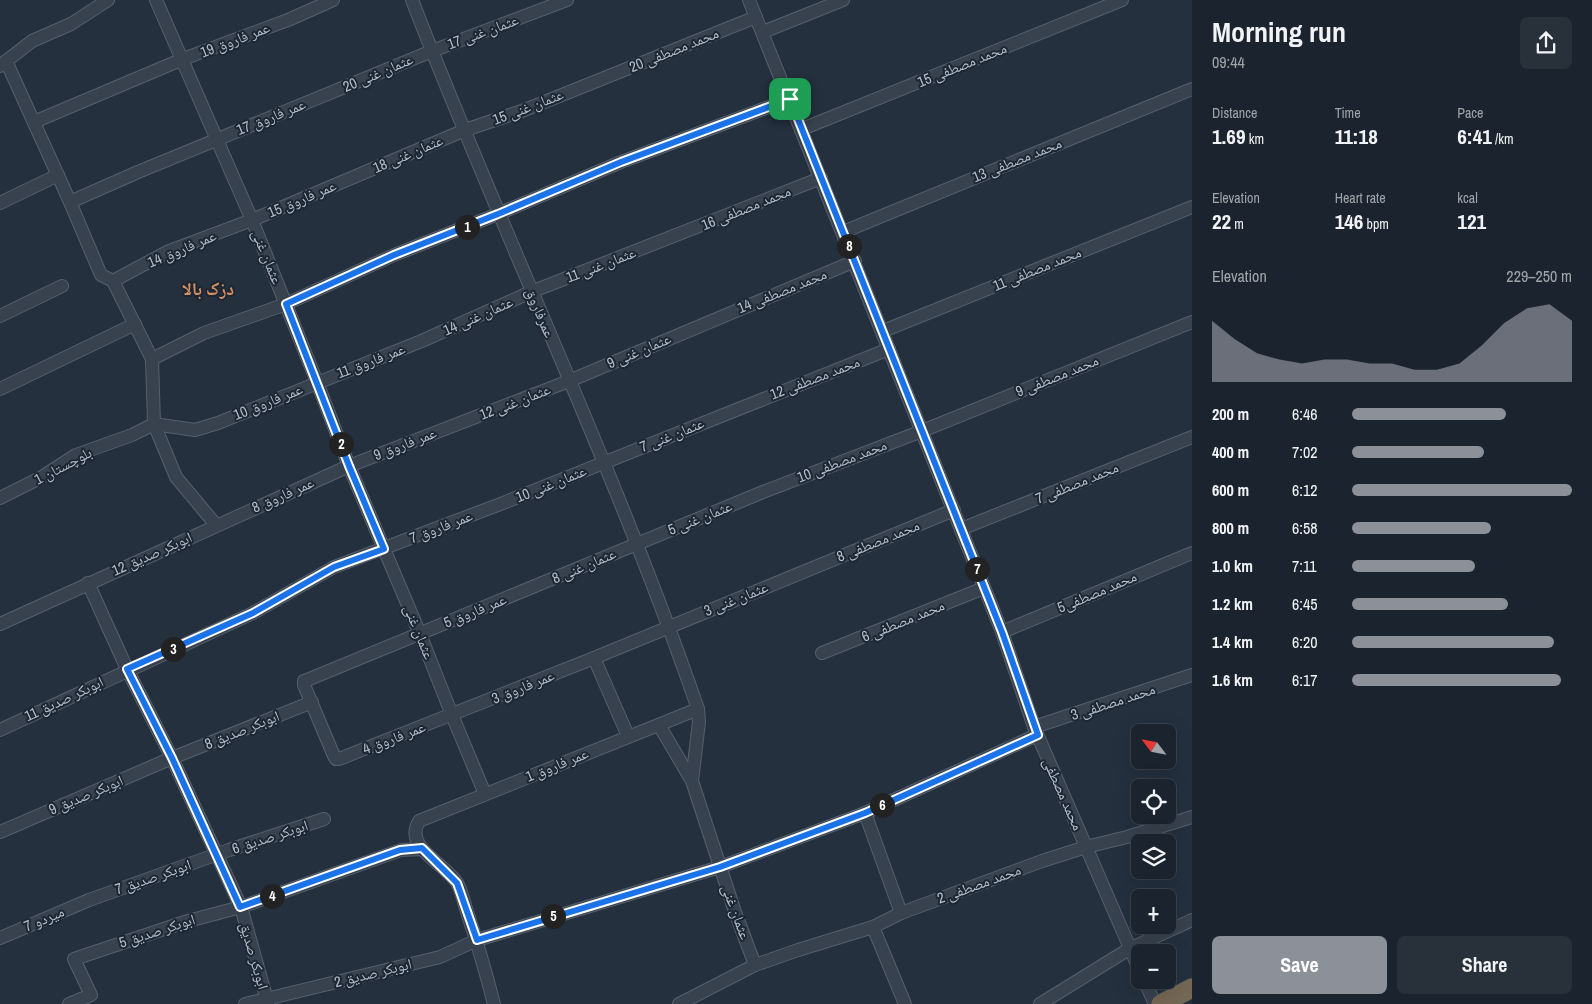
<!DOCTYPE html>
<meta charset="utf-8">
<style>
:root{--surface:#1b242e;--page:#28303a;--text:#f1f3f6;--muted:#a0a4aa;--line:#39414a;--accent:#8c9099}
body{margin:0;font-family:"Archivo Narrow","Noto Naskh Arabic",sans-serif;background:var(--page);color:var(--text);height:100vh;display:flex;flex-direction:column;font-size:19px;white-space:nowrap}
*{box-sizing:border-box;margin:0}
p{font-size:16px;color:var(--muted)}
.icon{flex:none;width:28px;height:28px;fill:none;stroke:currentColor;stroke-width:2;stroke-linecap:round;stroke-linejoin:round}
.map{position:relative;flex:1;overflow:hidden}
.drawer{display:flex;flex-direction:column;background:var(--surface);width:400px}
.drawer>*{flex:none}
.needle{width:32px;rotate:302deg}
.tools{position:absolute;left:1131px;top:724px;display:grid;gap:10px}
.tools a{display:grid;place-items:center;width:45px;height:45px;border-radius:8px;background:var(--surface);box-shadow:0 5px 20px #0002,0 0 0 1px var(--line);font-size:25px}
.pin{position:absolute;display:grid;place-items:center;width:42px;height:42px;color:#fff;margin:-21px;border-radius:10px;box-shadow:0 2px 8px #0006}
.km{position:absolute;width:25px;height:25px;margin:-12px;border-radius:50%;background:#222;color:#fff;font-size:14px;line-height:25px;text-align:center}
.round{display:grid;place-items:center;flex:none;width:52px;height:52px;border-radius:8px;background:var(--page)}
.overview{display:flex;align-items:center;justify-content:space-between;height:85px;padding:0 20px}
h1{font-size:28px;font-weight:700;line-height:38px}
.stats{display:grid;grid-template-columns:repeat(3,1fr);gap:8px;height:85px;padding:5px 20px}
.stats div{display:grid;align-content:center}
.stats b{font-size:21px;font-weight:700}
.stats small{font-size:14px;font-weight:400}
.stats p{font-size:14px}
.chart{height:140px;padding:10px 20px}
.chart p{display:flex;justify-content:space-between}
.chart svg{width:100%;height:90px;margin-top:5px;fill:var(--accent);opacity:.7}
.primary-button{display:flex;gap:10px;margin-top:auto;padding:10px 20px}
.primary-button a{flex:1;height:58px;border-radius:8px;background:var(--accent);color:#fff;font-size:20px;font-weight:700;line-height:58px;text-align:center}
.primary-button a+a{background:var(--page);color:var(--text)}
ul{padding:0 20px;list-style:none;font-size:16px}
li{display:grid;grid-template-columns:80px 60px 1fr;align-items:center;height:38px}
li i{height:12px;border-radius:6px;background:var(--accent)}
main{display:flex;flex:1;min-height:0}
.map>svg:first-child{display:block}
</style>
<main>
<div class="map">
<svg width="1192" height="1004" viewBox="0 0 1192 1004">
<rect width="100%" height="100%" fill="#24303e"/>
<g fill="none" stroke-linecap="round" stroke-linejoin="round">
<defs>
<g id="minor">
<path d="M 156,0 L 252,220 L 317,382 L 349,466 L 420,634 L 452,715 L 485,794"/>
<path d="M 412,0 C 504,238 615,468 698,709 L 699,722 L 692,781 L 735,912 L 755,965"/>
<path d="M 749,0 L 1002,632 L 1034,727 L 1140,971"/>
<path d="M 763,32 L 843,0"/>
<path d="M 6,61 L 70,202 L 101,275 L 113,281 L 152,359 L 154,424 L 176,477 L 216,525"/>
<path d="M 0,66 L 32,41 L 71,24 L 108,0"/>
<path d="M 34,122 L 183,59 L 288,20 L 333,0"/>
<path d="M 802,129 L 1122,0"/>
<path d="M 70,202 L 138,172 L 432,51 L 567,0"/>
<path d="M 0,203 L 58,175"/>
<path d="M 843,232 L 1192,89"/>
<path d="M 113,281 L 169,251 L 252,220 L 465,130 L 522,111 L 756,17"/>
<path d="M 0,316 L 62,286"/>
<path d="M 883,331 L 1192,207"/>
<path d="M 152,359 L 204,333 L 286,304 L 394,255 L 498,214 L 621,162 L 790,99"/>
<path d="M 0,389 L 135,324"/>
<path d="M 154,424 L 195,430 L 218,423 L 424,340 L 531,292 L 821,178"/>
<path d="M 0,498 L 42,477 L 76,455 L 132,435 L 154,424"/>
<path d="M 954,510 L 594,658 L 339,759 L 336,759 L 334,756 L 304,685 L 304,681 L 307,680 L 763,492 L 922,431 L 1192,322"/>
<path d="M 961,529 L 1192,437"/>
<path d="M 88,583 L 127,669 L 172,758 L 241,907 L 268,1004"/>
<path d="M 0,624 L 349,466 L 569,381 L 855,261"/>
<path d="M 1002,632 L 1192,553"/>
<path d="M 822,653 L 984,588"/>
<path d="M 594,658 L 628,736"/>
<path d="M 659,725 L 692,781"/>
<path d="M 1034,727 L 1192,675"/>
<path d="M 0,730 L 253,613 L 334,567 L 498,505 L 889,349"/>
<path d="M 865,813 L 901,913"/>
<path d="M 0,832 L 172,758 L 312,702"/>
<path d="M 873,927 L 905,1004"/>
<path d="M 0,938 L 89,900 L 229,850 L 324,819"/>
<path d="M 1144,980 L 1155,1004"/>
<path d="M 69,1004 L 91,995 L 74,959 L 188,921 L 241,907 L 401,850 L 422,849"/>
<path d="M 245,1004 L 440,957 L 477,940 L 720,867 L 865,813 L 1037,735"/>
<path d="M 494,1004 C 486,973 477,942 467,912 C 464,903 462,891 457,883 C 445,863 403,848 419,821 L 698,709"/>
<path d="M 679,1004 L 755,965 L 798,950 L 873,927 L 901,913 L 1042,861 L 1086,847 L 1127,837 L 1192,817"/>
<path d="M 1040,1004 L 1129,949 L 1192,920"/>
</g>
<path id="highway" d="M 1161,1004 L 1192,988"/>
</defs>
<use href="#minor" stroke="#56606c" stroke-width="14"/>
<use href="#highway" stroke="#434d59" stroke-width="20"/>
<use href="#minor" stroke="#38424e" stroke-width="12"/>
<use href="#highway" stroke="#746754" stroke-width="19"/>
</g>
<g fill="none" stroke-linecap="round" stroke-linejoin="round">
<defs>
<path id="route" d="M 790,99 L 1002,632 L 1038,735 L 865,813 L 720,867 L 477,940 L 457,883 L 422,848 L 400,850 L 240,907 L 172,758 L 127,669 L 253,613 L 334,567 L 384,549 L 349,466 L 286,304 L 394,255 L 498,214 L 621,162 Z"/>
</defs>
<use href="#route" stroke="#fff" stroke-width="10"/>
<use href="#route" stroke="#1a73e8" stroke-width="6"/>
</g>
<g text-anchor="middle" stroke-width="4" stroke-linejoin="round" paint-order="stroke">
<g font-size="15" fill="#b4bdc9" stroke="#1d2733">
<text transform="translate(483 32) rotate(-20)" y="5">عثمان غنی 17</text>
<text transform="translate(235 40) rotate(-21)" y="5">عمر فاروق 19</text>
<text transform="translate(674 50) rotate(-22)" y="5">محمد مصطفی 20</text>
<text transform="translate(962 65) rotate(-22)" y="5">محمد مصطفی 15</text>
<text transform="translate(378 73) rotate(-23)" y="5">عثمان غنی 20</text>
<text transform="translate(528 107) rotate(-21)" y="5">عثمان غنی 15</text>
<text transform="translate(271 117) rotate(-22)" y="5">عمر فاروق 17</text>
<text transform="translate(408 154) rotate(-23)" y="5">عثمان غنی 18</text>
<text transform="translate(1017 160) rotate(-22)" y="5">محمد مصطفی 13</text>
<text transform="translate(302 199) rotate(-23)" y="5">عمر فاروق 15</text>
<text transform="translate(746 208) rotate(-22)" y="5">محمد مصطفی 16</text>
<text transform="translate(182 249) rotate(-23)" y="5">عمر فاروق 14</text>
<text transform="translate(267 257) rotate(68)" y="5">عثمان غنی</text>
<text transform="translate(601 265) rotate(-21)" y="5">عثمان غنی 11</text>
<text transform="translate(1037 269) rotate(-22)" y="5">محمد مصطفی 11</text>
<text transform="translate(782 291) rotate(-22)" y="5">محمد مصطفی 14</text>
<text transform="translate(540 313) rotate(67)" y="5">عمرفاروق</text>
<text transform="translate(478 316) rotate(-24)" y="5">عثمان غنی 14</text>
<text transform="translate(639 351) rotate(-23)" y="5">عثمان غنی 9</text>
<text transform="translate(371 361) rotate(-21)" y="5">عمر فاروق 11</text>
<text transform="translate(1057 376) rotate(-22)" y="5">محمد مصطفی 9</text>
<text transform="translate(815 378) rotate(-21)" y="5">محمد مصطفی 12</text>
<text transform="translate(268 402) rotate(-22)" y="5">عمر فاروق 10</text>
<text transform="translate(515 402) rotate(-21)" y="5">عثمان غنی 12</text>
<text transform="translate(672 435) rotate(-22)" y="5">عثمان غنی 7</text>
<text transform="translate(405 444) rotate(-21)" y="5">عمر فاروق 9</text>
<text transform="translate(842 461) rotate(-21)" y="5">محمد مصطفی 10</text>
<text transform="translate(63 466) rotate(-28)" y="5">بلوچستان 1</text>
<text transform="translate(1077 483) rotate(-22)" y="5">محمد مصطفی 7</text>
<text transform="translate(551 484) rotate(-22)" y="5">عثمان غنی 10</text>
<text transform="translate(283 495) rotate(-24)" y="5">عمر فاروق 8</text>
<text transform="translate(700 518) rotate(-22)" y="5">عثمان غنی 5</text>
<text transform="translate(441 527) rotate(-21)" y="5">عمر فاروق 7</text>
<text transform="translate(878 541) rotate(-22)" y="5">محمد مصطفی 8</text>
<text transform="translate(152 554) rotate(-24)" y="5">ابوبکر صدیق 12</text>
<text transform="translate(584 566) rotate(-23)" y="5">عثمان غنی 8</text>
<text transform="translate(1097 592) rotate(-23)" y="5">محمد مصطفی5</text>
<text transform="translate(736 599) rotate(-22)" y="5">عثمان غنی 3</text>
<text transform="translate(475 611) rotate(-22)" y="5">عمر فاروق 5</text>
<text transform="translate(903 621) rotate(-22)" y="5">محمد مصطفی 6</text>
<text transform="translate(419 632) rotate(68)" y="5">عثمان غنی</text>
<text transform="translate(523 687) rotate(-22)" y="5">عمر فاروق 3</text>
<text transform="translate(64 699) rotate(-25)" y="5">ابوبکر صدیق 11</text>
<text transform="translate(1113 702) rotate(-18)" y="5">محمد مصطفی 3</text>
<text transform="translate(242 730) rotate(-22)" y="5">ابوبکر صدیق 8</text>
<text transform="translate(394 738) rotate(-21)" y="5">عمر فاروق 4</text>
<text transform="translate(557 765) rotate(-22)" y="5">عمر فاروق 1</text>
<text transform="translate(1063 794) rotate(66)" y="5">محمد مصطفی</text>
<text transform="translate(86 795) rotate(-23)" y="5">ابوبکر صدیق 9</text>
<text transform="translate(270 837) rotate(-18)" y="5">ابوبکر صدیق 6</text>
<text transform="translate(153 877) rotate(-19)" y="5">ابوبکر صدیق 7</text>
<text transform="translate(979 884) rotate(-20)" y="5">محمد مصطفی 2</text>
<text transform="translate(736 912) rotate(70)" y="5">عثمان غنی</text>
<text transform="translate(44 919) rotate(-23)" y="5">میردو 7</text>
<text transform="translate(157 931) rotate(-18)" y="5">ابوبکر صدیق 5</text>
<text transform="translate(254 956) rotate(74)" y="5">ابوبکر صدیق</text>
<text transform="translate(373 973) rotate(-14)" y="5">ابوبکر صدیق 2</text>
</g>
<g font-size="18" font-weight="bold" fill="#d69061" stroke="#1d2733">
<text x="208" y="295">دزک بالا</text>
</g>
</g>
</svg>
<div class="tools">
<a><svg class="needle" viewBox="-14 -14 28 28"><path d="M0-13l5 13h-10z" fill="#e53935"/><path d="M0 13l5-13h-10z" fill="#a0a4aa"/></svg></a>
<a><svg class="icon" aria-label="locate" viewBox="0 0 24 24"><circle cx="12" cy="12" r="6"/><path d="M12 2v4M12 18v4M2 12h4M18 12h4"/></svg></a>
<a><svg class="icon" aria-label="layers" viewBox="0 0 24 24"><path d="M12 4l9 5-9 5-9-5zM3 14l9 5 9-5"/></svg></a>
<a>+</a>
<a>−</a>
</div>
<div class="pin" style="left:790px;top:99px;background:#1e9e55"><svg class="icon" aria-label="arrive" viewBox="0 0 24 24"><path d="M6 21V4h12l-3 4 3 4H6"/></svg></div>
<b class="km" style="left:467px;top:227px">1</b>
<b class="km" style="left:341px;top:444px">2</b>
<b class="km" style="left:173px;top:649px">3</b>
<b class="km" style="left:272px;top:896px">4</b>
<b class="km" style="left:553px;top:916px">5</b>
<b class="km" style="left:882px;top:805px">6</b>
<b class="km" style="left:977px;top:569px">7</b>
<b class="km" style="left:849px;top:246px">8</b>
</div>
<section class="drawer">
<div class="overview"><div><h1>Morning run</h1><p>09:44</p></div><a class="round"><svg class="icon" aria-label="share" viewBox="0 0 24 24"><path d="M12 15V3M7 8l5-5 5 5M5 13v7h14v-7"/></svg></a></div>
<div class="stats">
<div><p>Distance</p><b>1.69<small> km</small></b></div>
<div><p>Time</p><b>11:18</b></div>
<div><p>Pace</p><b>6:41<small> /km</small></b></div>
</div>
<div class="stats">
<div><p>Elevation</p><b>22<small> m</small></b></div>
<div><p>Heart rate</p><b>146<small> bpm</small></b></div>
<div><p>kcal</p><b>121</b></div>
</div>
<div class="chart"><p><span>Elevation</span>229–250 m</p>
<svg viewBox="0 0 160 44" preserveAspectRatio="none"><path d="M0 44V14L10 23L20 30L30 33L40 35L50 33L60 33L70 35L80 35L90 38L100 38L110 35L120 26L130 15L140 8L150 6L160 14V44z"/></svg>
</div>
<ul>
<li><b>200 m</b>6:46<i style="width:70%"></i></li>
<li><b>400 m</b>7:02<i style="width:60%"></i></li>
<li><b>600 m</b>6:12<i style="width:100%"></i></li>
<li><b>800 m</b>6:58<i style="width:63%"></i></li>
<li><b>1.0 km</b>7:11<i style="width:56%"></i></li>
<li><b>1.2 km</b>6:45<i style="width:71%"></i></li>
<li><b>1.4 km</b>6:20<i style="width:92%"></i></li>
<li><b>1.6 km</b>6:17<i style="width:95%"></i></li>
</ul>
<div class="primary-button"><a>Save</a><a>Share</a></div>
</section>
</main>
